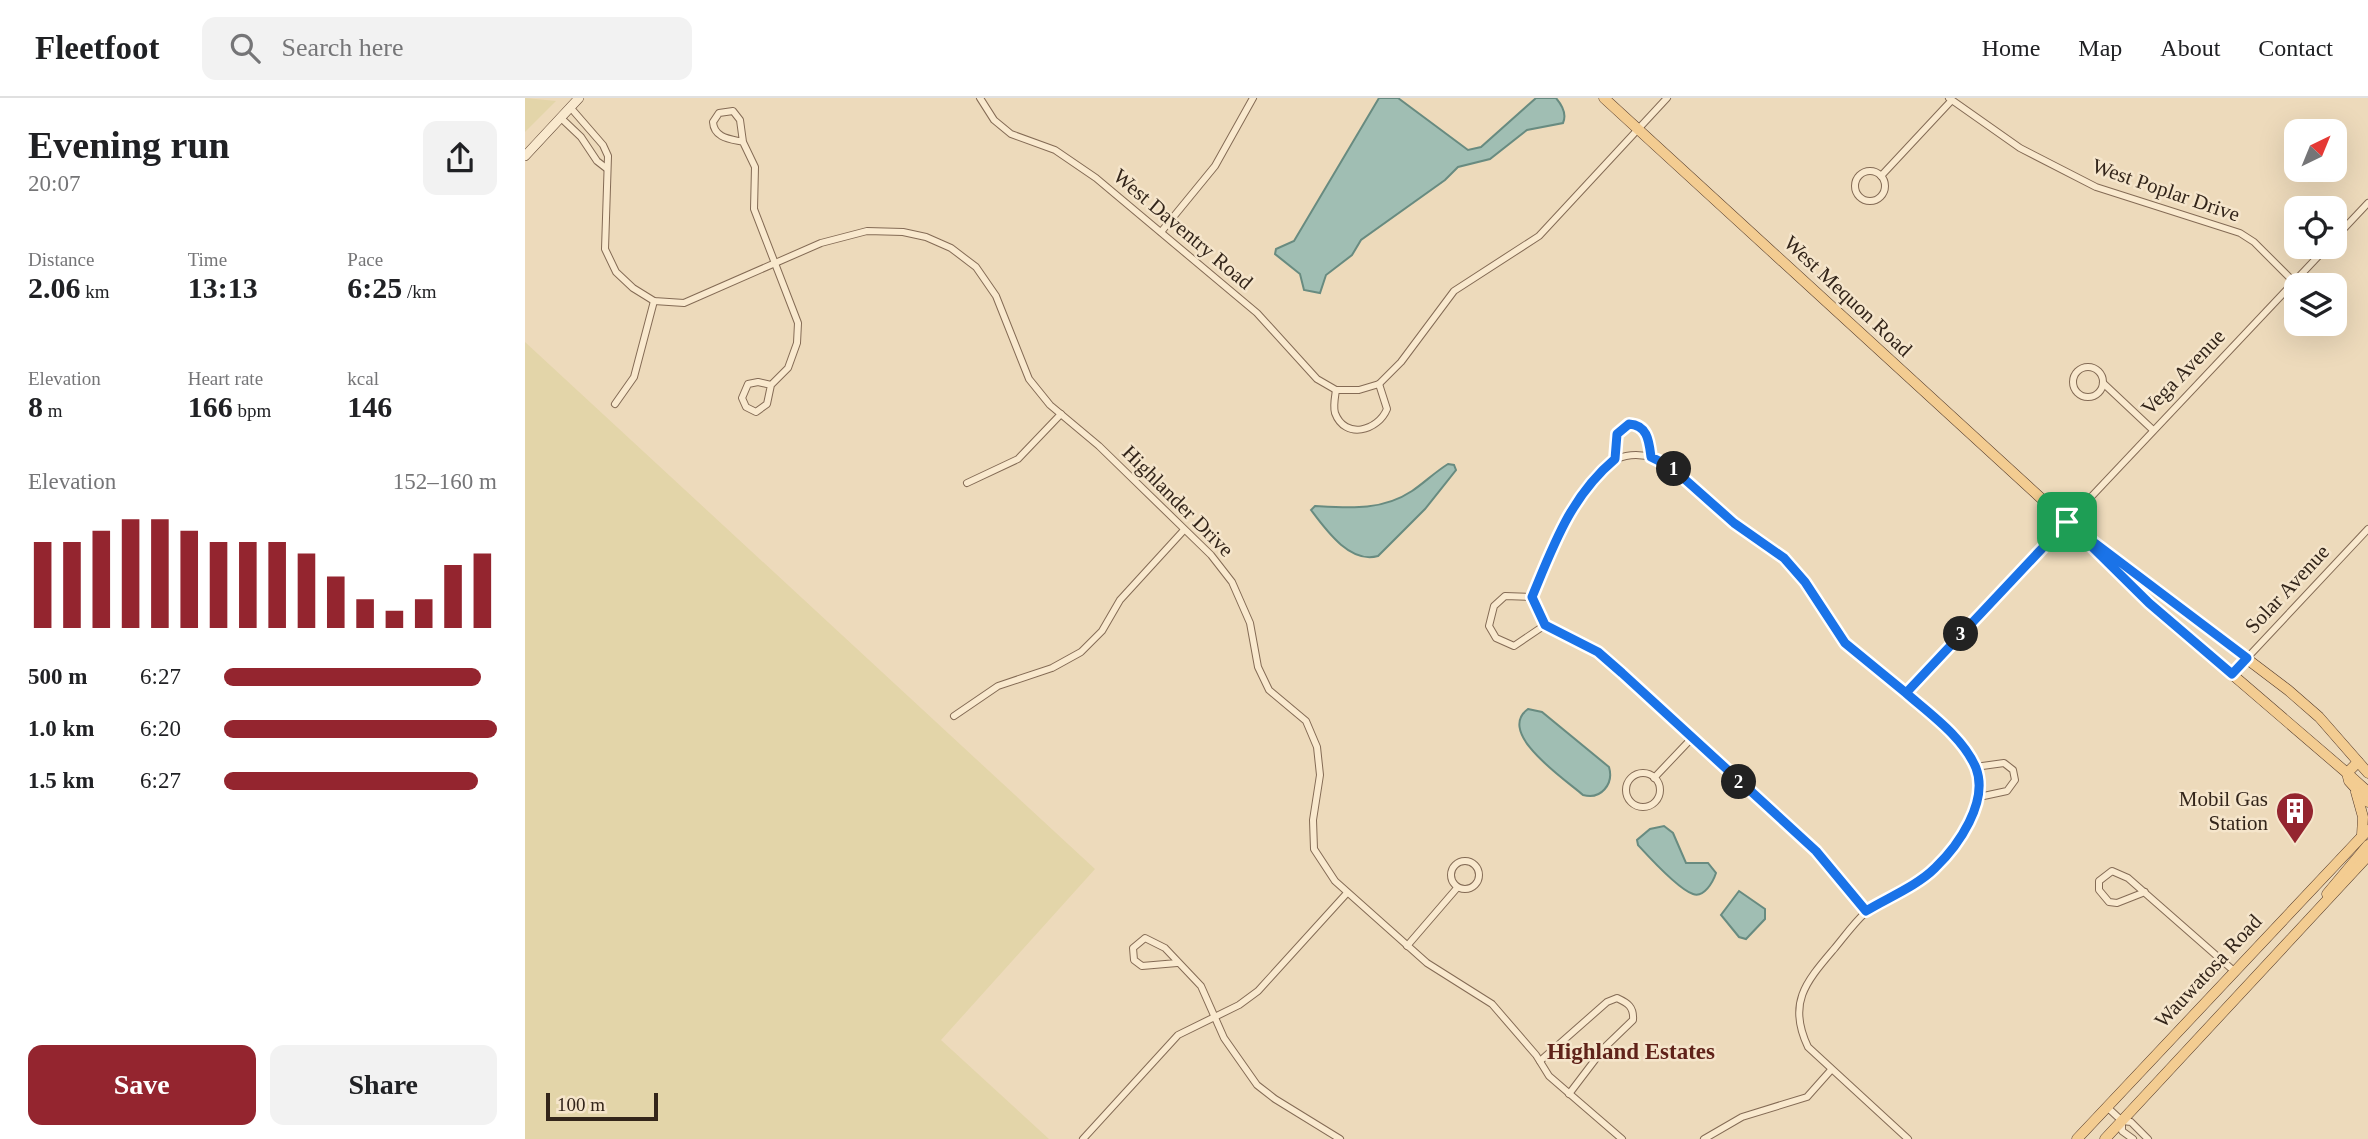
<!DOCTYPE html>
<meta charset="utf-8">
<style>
:root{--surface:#fff;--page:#f2f2f2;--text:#202124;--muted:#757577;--line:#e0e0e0;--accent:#94252f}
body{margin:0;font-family:"Times New Roman",serif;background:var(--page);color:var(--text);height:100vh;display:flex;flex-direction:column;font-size:26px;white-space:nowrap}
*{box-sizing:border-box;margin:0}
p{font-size:23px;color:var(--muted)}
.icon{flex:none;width:38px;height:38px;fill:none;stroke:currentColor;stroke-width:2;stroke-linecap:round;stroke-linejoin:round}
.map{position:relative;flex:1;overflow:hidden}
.details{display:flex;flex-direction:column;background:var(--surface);width:525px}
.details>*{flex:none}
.needle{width:46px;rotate:43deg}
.buttons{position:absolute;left:1759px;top:21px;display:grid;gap:14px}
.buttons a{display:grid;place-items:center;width:63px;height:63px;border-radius:14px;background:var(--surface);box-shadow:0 7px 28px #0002;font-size:35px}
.scale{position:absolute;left:21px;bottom:18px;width:112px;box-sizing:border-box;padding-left:7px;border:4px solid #33251a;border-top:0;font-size:19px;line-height:24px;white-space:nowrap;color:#33251a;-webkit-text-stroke:5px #f5e5cb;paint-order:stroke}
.pin{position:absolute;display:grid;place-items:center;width:60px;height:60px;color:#fff;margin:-30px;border-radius:14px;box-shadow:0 4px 10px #0006}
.km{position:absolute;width:35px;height:35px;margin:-18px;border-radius:50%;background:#222;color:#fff;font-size:19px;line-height:35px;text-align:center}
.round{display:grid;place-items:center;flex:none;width:74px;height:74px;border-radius:14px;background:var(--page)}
.overview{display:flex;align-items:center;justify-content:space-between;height:119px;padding:0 28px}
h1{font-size:38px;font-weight:600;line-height:52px}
.stats{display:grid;grid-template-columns:repeat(3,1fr);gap:10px;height:119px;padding:7px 28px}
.stats div{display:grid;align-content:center}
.stats b{font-size:30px;font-weight:600}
.stats small{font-size:19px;font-weight:400}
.stats p{font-size:19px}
.chart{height:196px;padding:14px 28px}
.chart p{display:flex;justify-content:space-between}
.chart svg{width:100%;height:126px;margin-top:7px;stroke:var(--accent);stroke-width:6}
.primary-button{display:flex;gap:14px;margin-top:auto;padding:14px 28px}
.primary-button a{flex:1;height:80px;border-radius:14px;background:var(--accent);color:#fff;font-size:28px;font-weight:600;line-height:80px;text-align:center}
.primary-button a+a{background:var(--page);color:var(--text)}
ul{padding:0 28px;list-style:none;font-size:23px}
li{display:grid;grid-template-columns:112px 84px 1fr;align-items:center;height:52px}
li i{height:18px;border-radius:9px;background:var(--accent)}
header{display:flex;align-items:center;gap:42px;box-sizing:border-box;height:98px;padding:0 35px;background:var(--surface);border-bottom:2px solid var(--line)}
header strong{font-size:33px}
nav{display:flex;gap:38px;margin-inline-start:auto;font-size:24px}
.search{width:490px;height:63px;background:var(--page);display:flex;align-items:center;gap:18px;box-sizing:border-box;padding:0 24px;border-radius:14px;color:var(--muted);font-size:26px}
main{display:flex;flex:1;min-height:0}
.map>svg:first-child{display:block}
</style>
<header>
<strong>Fleetfoot</strong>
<div class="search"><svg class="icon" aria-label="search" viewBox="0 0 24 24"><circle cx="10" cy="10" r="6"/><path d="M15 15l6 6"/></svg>Search here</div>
<nav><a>Home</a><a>Map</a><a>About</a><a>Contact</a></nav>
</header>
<main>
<section class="details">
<div class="overview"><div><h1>Evening run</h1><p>20:07</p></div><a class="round"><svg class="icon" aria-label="share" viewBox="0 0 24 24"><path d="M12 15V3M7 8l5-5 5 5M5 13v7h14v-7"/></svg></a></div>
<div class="stats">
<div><p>Distance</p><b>2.06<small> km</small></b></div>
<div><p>Time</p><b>13:13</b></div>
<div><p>Pace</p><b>6:25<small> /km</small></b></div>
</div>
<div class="stats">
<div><p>Elevation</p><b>8<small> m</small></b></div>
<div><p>Heart rate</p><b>166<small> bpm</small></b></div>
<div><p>kcal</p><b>146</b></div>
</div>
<div class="chart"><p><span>Elevation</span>152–160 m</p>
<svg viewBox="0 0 160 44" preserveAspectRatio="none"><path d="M5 44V14M15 44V14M25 44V10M35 44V6M45 44V6M55 44V10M65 44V14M75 44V14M85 44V14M95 44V18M105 44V26M115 44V34M125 44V38M135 44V34M145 44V22M155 44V18"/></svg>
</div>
<ul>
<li><b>500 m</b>6:27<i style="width:94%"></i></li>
<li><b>1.0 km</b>6:20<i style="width:100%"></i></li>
<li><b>1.5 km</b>6:27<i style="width:93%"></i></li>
</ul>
<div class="primary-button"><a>Save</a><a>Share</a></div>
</section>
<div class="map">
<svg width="1843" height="1041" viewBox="0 0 1843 1041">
<rect width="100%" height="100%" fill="#eddabb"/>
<g fill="#e3d5a9">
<path d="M 0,0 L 31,3 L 0,34 Z"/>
<path d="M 0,244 L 570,771 L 416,942 L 524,1041 L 0,1041 Z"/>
</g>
<g fill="#a0beb3" stroke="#688b80" stroke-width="2">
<path d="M 854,0 L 873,0 L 943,52 L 956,49 L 1011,0 L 1031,0 C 1037,7 1042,16 1038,25 L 1002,32 L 965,61 L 933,69 L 920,82 L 836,142 L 827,157 L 801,177 L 795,195 L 779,192 L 775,176 L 750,156 L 751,151 L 769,143 Z"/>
<path d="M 923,366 L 929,367 L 931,372 L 900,411 L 853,458 C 825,466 801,432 786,412 L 790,408 C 824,410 857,413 887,393 C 899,385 910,374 923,366 Z"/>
<path d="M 1003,611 L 1017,614 L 1084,669 C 1089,686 1076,702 1058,697 C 1041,682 970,635 1003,611 Z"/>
<path d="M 1139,728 L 1148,735 L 1161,765 L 1183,765 L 1191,775 C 1188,784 1179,800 1168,796 C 1153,791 1124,759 1113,747 L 1112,742 L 1125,731 Z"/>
<path d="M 1214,793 L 1240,811 L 1240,821 L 1221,841 L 1214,839 L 1196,817 Z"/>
</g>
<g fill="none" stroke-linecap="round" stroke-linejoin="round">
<defs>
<g id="street">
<path d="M 455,0 L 469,22 L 486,36 L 530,52 L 571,80 L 732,215 L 792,281 L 811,292 L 834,292 L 854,286 L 876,264 L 929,193 L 1014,138 L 1142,0"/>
<path d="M 1424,0 L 1495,50 L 1571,89 L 1715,135 L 1729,144 L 1769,184"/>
<path d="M 45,9 L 78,47 L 83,58 L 80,151 L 91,174 L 108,190 L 129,203 L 159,205 L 296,145 L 342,133 L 378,134 L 401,139 L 426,150 L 451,169 L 471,198 L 504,281 L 525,307 L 574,348 L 686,457 L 707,484 L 725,525 L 733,569 L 744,592 L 781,623 L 792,649 L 795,677 L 788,722 L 789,751 L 810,783 L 902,865 L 967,906 L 1011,957 L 1024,978 L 1097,1041"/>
<path d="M 36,20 L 56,39 L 72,63 L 81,70"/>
<path d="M 218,44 C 205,41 189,40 188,24 L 194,15 L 208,13 L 215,22 L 218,44 L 230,69 L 229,111 L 273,225 L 272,245 L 263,270 L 246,287 L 242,306 L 231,314 L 221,309 L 217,300 L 223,286 L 233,284 L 246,287"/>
<circle cx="1345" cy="88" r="15"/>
<path d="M 1356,78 L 1426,3"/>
<path d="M 636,134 L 690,68 L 728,0"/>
<path d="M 1810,140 L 1843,105"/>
<circle cx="1563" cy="284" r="15"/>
<path d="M 1578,285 L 1628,332"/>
<path d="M 811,292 C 810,299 808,308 810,315 C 820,342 853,333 862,311 L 854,286"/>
<path d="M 90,306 L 109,279 L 129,203"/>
<path d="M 1090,361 L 1092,336 L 1104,326 C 1123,327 1124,343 1126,359"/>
<path d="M 442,385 L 493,361 L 536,316"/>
<path d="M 1007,499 L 980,498 L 969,508 L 964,528 L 971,540 L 989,548 L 1020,527"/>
<path d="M 1707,576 L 1843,431"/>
<path d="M 1381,595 L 1802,149"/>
<path d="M 429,618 L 473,588 L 527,570 L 556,554 L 577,533 L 595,502 L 659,432"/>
<path d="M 1450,669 L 1479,665 L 1488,672 L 1490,682 L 1482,693 L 1454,699"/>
<circle cx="1118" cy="692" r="17"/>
<path d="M 1129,680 L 1166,641"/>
<circle cx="940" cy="777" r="14"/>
<path d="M 1620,794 L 1592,805 L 1584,804 L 1574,792 L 1574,783 L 1587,773 L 1603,780 L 1709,873"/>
<path d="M 1341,813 L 1291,753 L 1097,575 L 1073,554 L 1020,527 L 1007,499 C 1023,460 1055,366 1101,358 C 1117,355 1133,360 1146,369 C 1165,381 1180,400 1197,415 C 1225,437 1256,454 1278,482 C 1297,505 1307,534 1330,555 C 1366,589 1444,629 1454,681 C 1458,708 1428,757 1407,773 C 1387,788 1359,797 1340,815 C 1329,825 1319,839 1309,851 C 1281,884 1262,905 1283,949 L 1383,1041"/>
<path d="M 882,848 L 932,790"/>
<path d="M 652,865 L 617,868 L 609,862 L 608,850 L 620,840 L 640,850 L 676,888 L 699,940 L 732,987 L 750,1001 L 815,1041"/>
<path d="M 1015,963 L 1082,904 L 1092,900 C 1103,905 1109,909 1108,922 L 1079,950 L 1044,996"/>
<path d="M 1582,1009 L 1597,1023 L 1597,1033 L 1608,1041"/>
<path d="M 1597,1023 L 1606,1024 L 1623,1041"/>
<path d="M 558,1041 L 653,937 L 714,907 L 733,893 L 822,795"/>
<path d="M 1179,1041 L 1217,1019 L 1282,999 L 1306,972"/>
</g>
<path id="secondary" d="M 0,58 L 54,0"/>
<g id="primary">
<path d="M 1079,0 L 1542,424 L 1624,505 L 1822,675 L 1824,683 L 1843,704"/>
<path d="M 1573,448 L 1763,592 L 1794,619 L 1843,675"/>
<path d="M 1833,664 L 1822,675 L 1843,694"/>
<path d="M 1831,694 L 1838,719 L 1837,737"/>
<path d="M 1802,796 L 1843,747"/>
<path d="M 1552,1041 L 1843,732"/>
<path d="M 1580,1041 L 1843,758"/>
</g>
</defs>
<use href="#street" stroke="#846b55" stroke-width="8"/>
<use href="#secondary" stroke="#664c39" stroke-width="10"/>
<use href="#primary" stroke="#52392a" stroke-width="11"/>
<use href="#street" stroke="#f9e9ce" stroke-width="6"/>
<use href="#secondary" stroke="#f9e9ce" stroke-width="9"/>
<use href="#primary" stroke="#f3cc91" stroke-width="10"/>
</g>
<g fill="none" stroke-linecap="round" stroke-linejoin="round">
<defs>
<path id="route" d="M 1542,424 L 1381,595 L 1320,545 L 1280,484 L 1259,460 L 1209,425 L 1146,369 L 1126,359 C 1124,344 1123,327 1104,326 L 1092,336 L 1090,361 C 1046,398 1029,446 1007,499 L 1020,527 L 1073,554 L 1097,575 L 1291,753 L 1341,813 C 1362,800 1392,788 1410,770 C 1433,748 1464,704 1451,670 C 1438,639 1405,616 1381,595 L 1542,424 L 1624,505 L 1707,576 L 1722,560 L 1542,424"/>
</defs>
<use href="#route" stroke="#fff" stroke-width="14"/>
<use href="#route" stroke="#1a73e8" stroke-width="9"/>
</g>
<defs>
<symbol id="building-pin" viewBox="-11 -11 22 30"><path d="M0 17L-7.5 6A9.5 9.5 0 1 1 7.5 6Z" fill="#94252f" stroke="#f5e5cb"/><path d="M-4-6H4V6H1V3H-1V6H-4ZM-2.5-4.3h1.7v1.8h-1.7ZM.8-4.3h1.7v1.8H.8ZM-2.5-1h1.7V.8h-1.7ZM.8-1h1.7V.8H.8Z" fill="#fff"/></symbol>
</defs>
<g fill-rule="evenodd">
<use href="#building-pin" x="1748" y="691" width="44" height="60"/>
</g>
<g text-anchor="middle" stroke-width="5" stroke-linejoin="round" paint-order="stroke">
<g font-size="21" fill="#33251a" stroke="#f5e5cb">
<text transform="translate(1641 92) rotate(19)" y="7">West Poplar Drive</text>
<text transform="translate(658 131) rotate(40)" y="7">West Daventry Road</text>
<text transform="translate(1323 198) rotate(43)" y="7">West Mequon Road</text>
<text transform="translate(1658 274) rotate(-46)" y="7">Vega Avenue</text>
<text transform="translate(653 403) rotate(45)" y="7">Highlander Drive</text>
<text transform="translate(1762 491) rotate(-47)" y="7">Solar Avenue</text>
<text transform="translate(1683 873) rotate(-47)" y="7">Wauwatosa Road</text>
</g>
<g font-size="21" fill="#33251a" stroke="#f5e5cb" text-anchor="end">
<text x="1743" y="708">Mobil Gas<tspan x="1743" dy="24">Station</tspan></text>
</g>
<g font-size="23" font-weight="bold" fill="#60231a" stroke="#f5e5cb">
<text x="1106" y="961">Highland Estates</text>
</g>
</g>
</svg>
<div class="buttons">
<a><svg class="needle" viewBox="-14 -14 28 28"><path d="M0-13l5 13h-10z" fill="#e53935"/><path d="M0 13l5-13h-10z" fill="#757577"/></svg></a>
<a><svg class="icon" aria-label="locate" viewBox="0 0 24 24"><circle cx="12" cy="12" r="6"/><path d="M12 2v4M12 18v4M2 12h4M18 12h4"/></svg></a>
<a><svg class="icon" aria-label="layers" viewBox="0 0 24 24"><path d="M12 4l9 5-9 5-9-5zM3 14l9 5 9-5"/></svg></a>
</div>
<div class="scale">100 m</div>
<div class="pin" style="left:1542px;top:424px;background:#1e9e55"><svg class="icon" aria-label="arrive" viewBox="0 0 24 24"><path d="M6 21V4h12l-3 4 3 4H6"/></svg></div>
<b class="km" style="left:1149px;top:371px">1</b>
<b class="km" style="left:1214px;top:684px">2</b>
<b class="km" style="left:1436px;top:536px">3</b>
</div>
</main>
